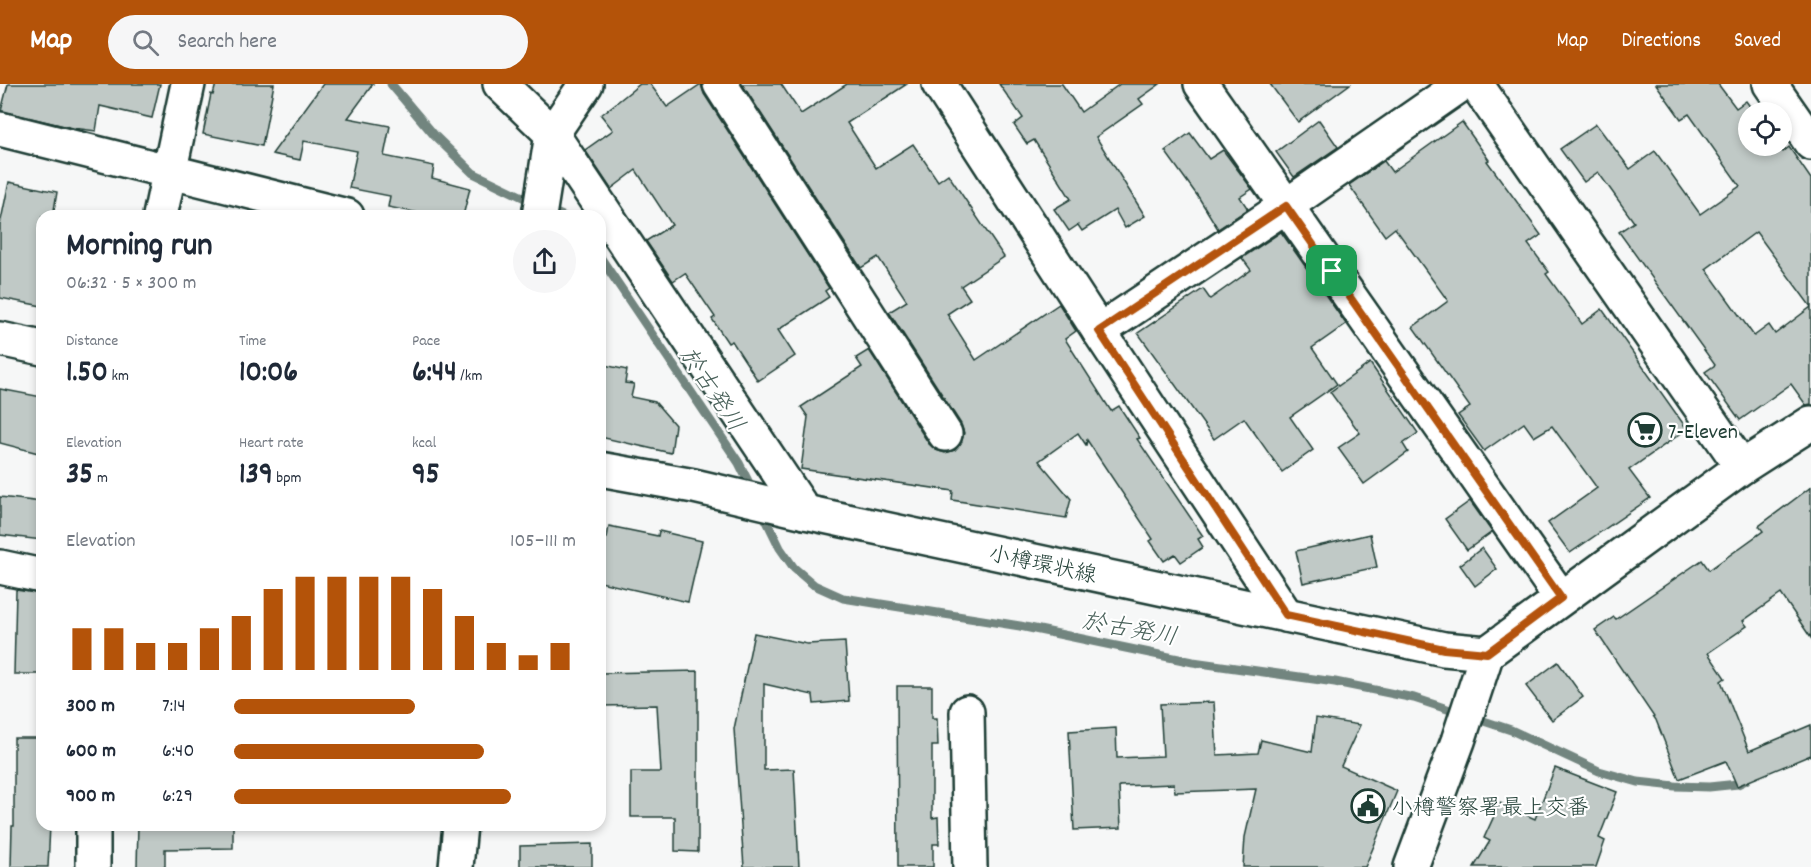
<!DOCTYPE html>
<meta charset="utf-8">
<style>
:root{--surface:#fff;--page:#f6f6f7;--text:#1f2937;--muted:#747a83;--accent:#b45309}
body{margin:0;font-family:Dekko,"Klee One",sans-serif;background:var(--page);color:var(--text);height:100vh;display:flex;flex-direction:column;font-size:22px;white-space:nowrap}
*{box-sizing:border-box;margin:0}
p{font-size:20px;color:var(--muted)}
.icon{flex:none;width:33px;height:33px;fill:none;stroke:currentColor;stroke-width:2;stroke-linecap:round;stroke-linejoin:round}
.map{position:relative;flex:1;overflow:hidden}
.panel{position:absolute;left:36px;top:126px;width:570px;height:621px;display:flex;flex-direction:column;background:var(--surface);border-radius:18px;box-shadow:0 3px 9px #0003}
.panel>*{flex:none}
.controls{position:absolute;left:1738px;top:18px;display:grid;gap:12px}
.controls a{display:grid;place-items:center;width:54px;height:54px;border-radius:50%;background:var(--surface);box-shadow:0 3px 9px #0003;font-size:30px}
.pin{position:absolute;display:grid;place-items:center;width:51px;height:51px;color:#fff;margin:-26px;border-radius:12px;box-shadow:0 3px 9px #0006}
.round{display:grid;place-items:center;flex:none;width:63px;height:63px;border-radius:32px;background:var(--page)}
.overview{display:flex;align-items:center;justify-content:space-between;height:102px;padding:0 30px}
h1{font-size:33px;font-weight:700;line-height:45px}
.stats{display:grid;grid-template-columns:repeat(3,1fr);gap:9px;height:102px;padding:6px 30px}
.stats div{display:grid;align-content:center}
.stats b{font-size:30px;font-weight:700}
.stats small{font-size:16px;font-weight:400}
.stats p{font-size:16px}
.chart{height:168px;padding:12px 30px}
.chart p{display:flex;justify-content:space-between}
.chart svg{width:100%;height:108px;margin-top:6px;stroke:var(--accent);stroke-width:6}
ul{padding:0 30px;list-style:none;font-size:20px}
li{display:grid;grid-template-columns:96px 72px 1fr;align-items:center;height:45px}
li i{height:15px;border-radius:8px;background:var(--accent)}
header{display:flex;align-items:center;gap:36px;box-sizing:border-box;height:84px;padding:0 30px;background:var(--accent);color:#fff}
header strong{font-size:28px}
nav{display:flex;gap:33px;margin-inline-start:auto;font-size:21px}
.search{width:420px;height:54px;background:var(--page);display:flex;align-items:center;gap:15px;box-sizing:border-box;padding:0 21px;border-radius:33px;color:var(--muted);font-size:22px}
.map>svg:first-child{display:block}
</style>
<header>
<strong>Map</strong>
<div class="search"><svg class="icon" aria-label="search" viewBox="0 0 24 24"><circle cx="10" cy="10" r="6"/><path d="M15 15l6 6"/></svg>Search here</div>
<nav><a>Map</a><a>Directions</a><a>Saved</a></nav>
</header>
<div class="map">
<svg width="1811" height="783" viewBox="0 0 1811 783">
<rect width="100%" height="100%" fill="#f6f7f7"/>
<filter id="ink" filterUnits="userSpaceOnUse"><feTurbulence type="fractalNoise" baseFrequency=".0167" numOctaves="2"/><feDisplacementMap in="SourceGraphic" scale="12" xChannelSelector="R" yChannelSelector="G"/><feConvolveMatrix kernelMatrix="1 2 1 2 8 2 1 2 1" color-interpolation-filters="sRGB"/></filter>
<g filter="url(#ink)">
<g fill="none" stroke-linecap="round" stroke-linejoin="round">
<g stroke="#72857f" stroke-width="9">
<path d="M 391,0 L 435,52 L 473,89 L 535,119"/>
<path d="M 547,125 L 563,132"/>
<path d="M 600,173 L 739,379 L 753,407"/>
<path d="M 761,425 L 780,464 L 794,484 L 814,501 L 843,514 L 1020,542 L 1193,578 L 1335,598 L 1414,614 L 1511,646 L 1599,687 L 1638,698 L 1675,702 L 1709,703 L 1738,700 L 1746,696"/>
</g>
</g>
<g fill="#c0c9c6" stroke="#1f3d34" stroke-width="1.5">
<path d="M 8,0 L 160,0 L 152,34 L 100,22 L 96,47 L 73,44 L 1,27 Z"/>
<path d="M 216,0 L 274,0 L 262,62 L 203,50 L 211,10 L 213,11 Z"/>
<path d="M 323,0 L 373,0 L 348,34 L 390,42 L 384,72 L 434,82 L 432,94 L 470,104 L 463,132 L 434,132 L 388,123 L 390,112 L 349,104 L 357,67 L 304,57 L 300,76 L 272,70 Z"/>
<path d="M 640,0 L 650,0 L 667,23 L 701,0 L 704,10 L 829,204 L 825,207 L 829,213 L 778,246 L 795,272 L 758,297 L 732,257 L 728,259 L 712,235 L 715,233 L 685,189 L 673,197 L 646,157 L 672,141 L 636,86 L 611,105 L 585,66 L 613,46 L 601,31 Z"/>
<path d="M 742,0 L 781,0 L 801,30 L 847,0 L 907,0 L 847,39 L 876,84 L 913,60 L 938,97 L 948,90 L 1004,173 L 961,202 L 970,215 L 947,230 L 976,276 L 1059,220 L 1076,247 L 1065,255 L 1111,327 L 1119,322 L 1140,354 L 1137,355 L 1203,452 L 1198,455 L 1203,463 L 1181,478 L 1175,470 L 1164,477 L 1150,457 L 1153,455 L 1087,356 L 1086,361 L 1078,349 L 1039,377 L 1071,415 L 1066,434 L 952,416 L 953,407 L 801,385 L 808,333 L 801,323 L 862,283 L 856,274 L 869,266 L 929,360 L 936,366 L 945,369 L 955,366 L 961,359 L 964,349 L 961,340 L 889,228 L 907,217 L 878,173 L 861,184 Z"/>
<path d="M 999,0 L 1062,0 L 1081,28 L 1120,0 L 1160,0 L 1139,15 L 1143,20 L 1096,53 L 1145,132 L 1125,144 L 1115,126 L 1082,147 L 1078,141 L 1069,147 L 1054,125 L 1071,115 L 1034,56 L 1027,60 L 1014,41 L 1023,34 Z"/>
<path d="M 1270,0 L 1350,0 L 1298,38 Z"/>
<path d="M 1656,0 L 1718,0 L 1736,24 L 1746,17 L 1754,28 L 1749,28 L 1749,62 L 1778,62 L 1783,68 L 1789,63 L 1811,95 L 1811,223 L 1756,148 L 1706,185 L 1754,252 L 1769,241 L 1775,250 L 1811,223 L 1811,320 L 1806,321 L 1791,300 L 1740,336 L 1705,288 L 1715,281 L 1619,148 L 1634,138 L 1598,88 L 1584,98 L 1560,65 L 1596,40 L 1630,85 L 1655,67 L 1700,130 L 1740,102 L 1689,30 L 1681,35 Z"/>
<path d="M 1319,36 L 1338,63 L 1294,93 L 1276,68 Z"/>
<path d="M 1462,38 L 1489,76 L 1487,77 L 1541,151 L 1528,160 L 1549,188 L 1546,190 L 1582,240 L 1602,225 L 1687,345 L 1629,386 L 1650,414 L 1570,469 L 1548,439 L 1597,404 L 1552,342 L 1534,353 L 1524,339 L 1484,367 L 1458,331 L 1470,323 L 1413,243 L 1448,217 L 1395,144 L 1385,152 L 1349,101 L 1384,77 L 1392,88 Z"/>
<path d="M 1190,49 L 1209,75 L 1223,66 L 1252,105 L 1240,113 L 1248,125 L 1218,145 L 1199,114 L 1165,67 Z"/>
<path d="M 9,98 L 57,108 L 53,132 L 42,132 L 42,222 L 0,214 L 0,141 Z"/>
<path d="M 1281,148 L 1346,240 L 1312,264 L 1337,300 L 1290,333 L 1313,366 L 1282,388 L 1244,334 L 1214,355 L 1138,249 L 1203,205 L 1210,215 L 1251,186 L 1242,174 Z"/>
<path d="M 1370,279 L 1418,349 L 1403,360 L 1408,368 L 1364,400 L 1338,364 L 1360,349 L 1330,308 Z"/>
<path d="M 600,280 L 627,286 L 625,299 L 634,300 L 631,313 L 655,318 L 675,341 L 671,369 L 600,353 Z"/>
<path d="M 0,305 L 42,313 L 42,370 L 0,359 Z"/>
<path d="M 1811,403 L 1811,554 L 1781,510 L 1743,537 L 1747,542 L 1708,569 L 1725,594 L 1721,597 L 1749,667 L 1811,641 L 1811,671 L 1737,702 L 1726,677 L 1679,695 L 1656,636 L 1595,546 L 1614,533 L 1616,535 L 1702,476 L 1709,486 L 1763,447 L 1759,442 Z"/>
<path d="M 0,413 L 42,418 L 42,456 L 0,451 Z"/>
<path d="M 1470,417 L 1492,448 L 1467,466 L 1445,435 Z"/>
<path d="M 609,442 L 658,452 L 659,447 L 702,457 L 688,518 L 600,498 L 600,453 L 607,454 Z"/>
<path d="M 1370,450 L 1377,483 L 1303,499 L 1296,467 Z"/>
<path d="M 1482,464 L 1497,485 L 1475,502 L 1460,481 Z"/>
<path d="M 16,506 L 42,510 L 42,590 L 14,590 Z"/>
<path d="M 754,549 L 807,560 L 845,558 L 849,617 L 814,620 L 813,611 L 764,600 L 764,686 L 794,685 L 799,783 L 744,783 L 734,645 Z"/>
<path d="M 1558,578 L 1583,613 L 1552,636 L 1526,602 Z"/>
<path d="M 698,587 L 698,768 L 675,767 L 675,733 L 631,733 L 631,688 L 661,688 L 657,621 L 600,622 L 600,589 Z"/>
<path d="M 897,602 L 932,602 L 932,634 L 937,634 L 938,662 L 932,662 L 932,734 L 938,733 L 939,760 L 933,760 L 933,783 L 898,783 Z"/>
<path d="M 1214,618 L 1217,671 L 1258,669 L 1261,656 L 1312,668 L 1316,634 L 1360,641 L 1341,682 L 1397,707 L 1365,783 L 1243,783 L 1245,753 L 1256,705 L 1175,708 L 1174,700 L 1119,702 L 1121,744 L 1074,746 L 1069,647 L 1116,644 L 1117,674 L 1163,672 L 1160,620 Z"/>
<path d="M 14,654 L 42,654 L 42,741 L 50,741 L 48,783 L 11,783 L 12,742 L 14,742 Z"/>
<path d="M 1555,684 L 1617,708 L 1599,754 L 1605,757 L 1596,783 L 1474,783 L 1490,757 L 1484,754 L 1500,719 L 1535,735 Z"/>
<path d="M 138,741 L 233,741 L 233,764 L 165,765 L 165,783 L 137,783 Z"/>
<path d="M 592,760 L 592,783 L 520,783 L 520,762 Z"/>
</g>
<g fill="none" stroke-linecap="round" stroke-linejoin="round">
<defs>
<g id="minor">
<path d="M 500,0 L 552,50 L 805,428"/>
<path d="M 720,0 L 945,350"/>
<path d="M 939,0 L 1099,247 L 1286,531"/>
<path d="M 1201,0 L 1561,514"/>
<path d="M 1476,0 L 1742,383"/>
<path d="M 1770,0 L 1811,59"/>
<path d="M 0,45 L 347,132"/>
<path d="M 160,132 L 188,0"/>
<path d="M 539,132 L 552,50 L 586,0"/>
<path d="M 1099,247 L 1286,122 L 1462,0"/>
<path d="M 0,483 L 42,492"/>
<path d="M 967,628 L 970,783"/>
<path d="M 93,783 L 93,741"/>
<path d="M 456,783 L 460,741"/>
</g>
<g id="major">
<path d="M 0,255 L 42,264"/>
<path d="M 600,385 L 694,402 L 805,428 L 1444,565 L 1487,569"/>
<path d="M 1411,783 L 1458,657 L 1487,569 L 1742,383 L 1811,339"/>
</g>
</defs>
<use href="#minor" stroke="#1f3d34" stroke-width="38"/>
<use href="#major" stroke="#1f3d34" stroke-width="38"/>
<use href="#minor" stroke="#fff" stroke-width="33"/>
<use href="#major" stroke="#fff" stroke-width="33"/>
</g>
</g>
<g fill="none" stroke-linecap="round" stroke-linejoin="round" filter="url(#ink)">
<defs>
<path id="route" d="M 1286,122 L 1561,514 L 1487,569 L 1444,565 L 1286,531 L 1099,247 Z"/>
</defs>
<use href="#route" stroke="#fff" stroke-width="12"/>
<use href="#route" stroke="#b45309" stroke-width="8"/>
</g>
<defs>
<symbol id="supermarket-ring" viewBox="-11 -11 22 22"><circle r="9.5" fill="#fff" stroke="#1f3d34" stroke-width="1.5"/><path d="M-6-5.5h2.5l.6 2H6L4.5 2H-2.5L-4.4-4H-6ZM-1.5 3.2a1.3 1.3 0 1 0 .1 0ZM3 3.2a1.3 1.3 0 1 0 .1 0Z" fill="#1f3d34"/></symbol>
<symbol id="civic-ring" viewBox="-11 -11 22 22"><circle r="9.5" fill="#fff" stroke="#1f3d34" stroke-width="1.5"/><path d="M-.6-6.5H3V-4.5H.6V-3L4-1V1h2V6H-6V1h2V-1L-.6-3ZM-1.2 2.5V6h2.4V2.5Z" fill="#1f3d34"/></symbol>
</defs>
<g fill-rule="evenodd">
<use href="#supermarket-ring" x="1626" y="327" width="38" height="38"/>
<use href="#civic-ring" x="1349" y="703" width="38" height="38"/>
</g>
<g text-anchor="middle" stroke-width="4.5" stroke-linejoin="round" paint-order="stroke">
<g font-size="22" fill="#1f3d34" stroke="#fff" text-anchor="start">
<text x="1668" y="354">7-Eleven</text>
<text x="1391" y="730">小樽警察署最上交番</text>
</g>
<g font-size="22" fill="#1f3d34" stroke="#fff">
<text transform="translate(1043 479) rotate(12)" y="8">小樽環状線</text>
</g>
<g font-size="24" font-style="italic" fill="#49615a" stroke="#fff">
<text transform="translate(713 305) rotate(56)" y="8">於古発川</text>
<text transform="translate(1130 544) rotate(10)" y="8">於古発川</text>
</g>
</g>
</svg>
<div class="controls">
<a><svg class="icon" aria-label="locate" viewBox="0 0 24 24"><circle cx="12" cy="12" r="6"/><path d="M12 2v4M12 18v4M2 12h4M18 12h4"/></svg></a>
</div>
<div class="pin" style="left:1332px;top:187px;background:#1e9e55"><svg class="icon" aria-label="arrive" viewBox="0 0 24 24"><path d="M6 21V4h12l-3 4 3 4H6"/></svg></div>
<section class="panel">
<div class="overview"><div><h1>Morning run</h1><p>06:32 · 5 × 300 m</p></div><a class="round"><svg class="icon" aria-label="share" viewBox="0 0 24 24"><path d="M12 15V3M7 8l5-5 5 5M5 13v7h14v-7"/></svg></a></div>
<div class="stats">
<div><p>Distance</p><b>1.50<small> km</small></b></div>
<div><p>Time</p><b>10:06</b></div>
<div><p>Pace</p><b>6:44<small> /km</small></b></div>
</div>
<div class="stats">
<div><p>Elevation</p><b>35<small> m</small></b></div>
<div><p>Heart rate</p><b>139<small> bpm</small></b></div>
<div><p>kcal</p><b>95</b></div>
</div>
<div class="chart"><p><span>Elevation</span>105–111 m</p>
<svg viewBox="0 0 160 44" preserveAspectRatio="none"><path d="M5 44V27M15 44V27M25 44V33M35 44V33M45 44V27M55 44V22M65 44V11M75 44V6M85 44V6M95 44V6M105 44V6M115 44V11M125 44V22M135 44V33M145 44V38M155 44V33"/></svg>
</div>
<ul>
<li><b>300 m</b>7:14<i style="width:53%"></i></li>
<li><b>600 m</b>6:40<i style="width:73%"></i></li>
<li><b>900 m</b>6:29<i style="width:81%"></i></li>
</ul>
</section>
</div>
